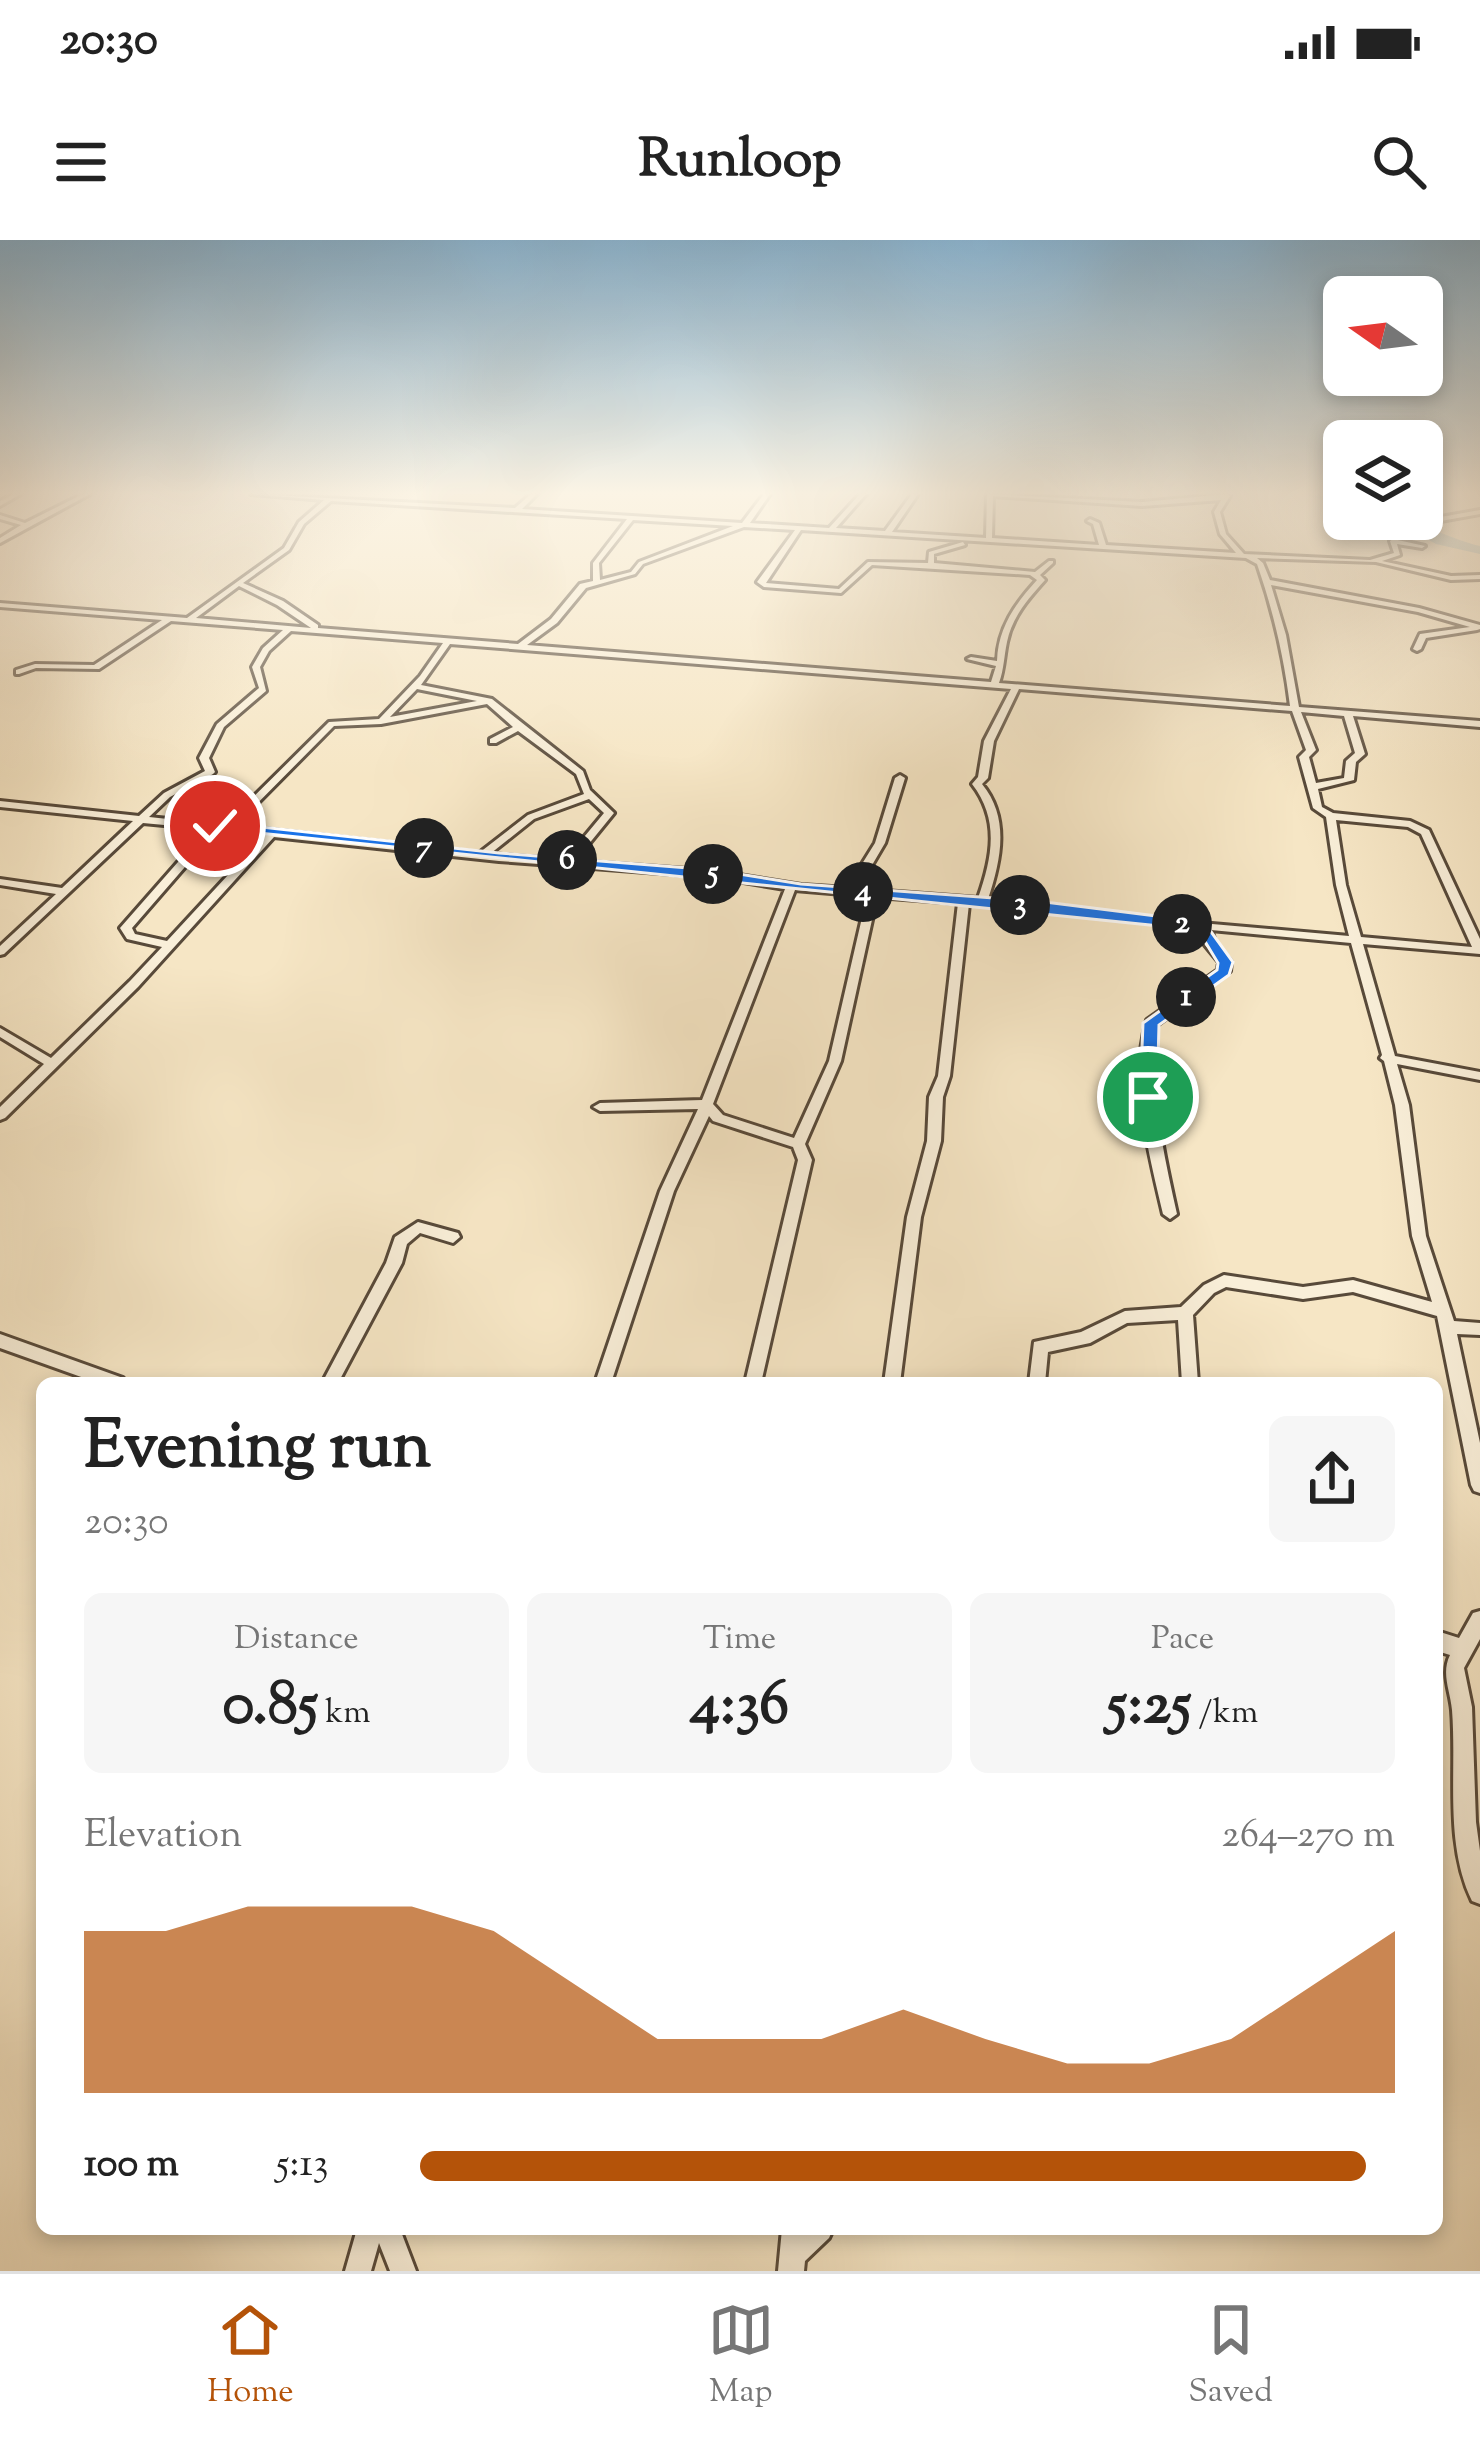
<!DOCTYPE html>
<meta charset="utf-8">
<style>
:root{--surface:#fff;--page:#f6f6f6;--text:#222;--muted:#767676;--line:#e0e0e0;--accent:#b45309}
body{margin:0;font-family:"Sorts Mill Goudy",serif;background:var(--page);color:var(--text);height:100vh;display:flex;flex-direction:column;font-size:45px;white-space:nowrap}
*{box-sizing:border-box;margin:0}
p{font-size:39px;color:var(--muted)}
.icon{flex:none;width:66px;height:66px;fill:none;stroke:currentColor;stroke-width:2;stroke-linecap:round;stroke-linejoin:round}
.map{position:relative;flex:1;overflow:hidden}
.sheet{position:absolute;left:36px;top:1137px;width:1407px;height:858px;display:flex;flex-direction:column;background:var(--surface);border-radius:18px;box-shadow:0 6px 18px #0003}
.sheet>*{flex:none}
.needle{width:78px;rotate:284deg}
.controls{position:absolute;left:1323px;top:36px;display:grid;gap:24px}
.controls a{display:grid;place-items:center;width:120px;height:120px;border-radius:18px;background:var(--surface);box-shadow:0 6px 18px #0003;font-size:60px}
.pin{position:absolute;display:grid;place-items:center;width:102px;height:102px;color:#fff;margin:-51px;border:6px solid #fff;border-radius:50%;box-shadow:0 3px 12px #0007}
.km{position:absolute;width:60px;height:60px;margin:-30px;border-radius:50%;background:#222;color:#fff;font-size:33px;line-height:60px;text-align:center}
.round{display:grid;place-items:center;flex:none;width:126px;height:126px;border-radius:18px;background:var(--page)}
.summary{display:flex;align-items:center;justify-content:space-between;height:204px;padding:0 48px}
h1{font-size:66px;font-weight:800;line-height:90px}
.metrics{display:grid;grid-template-columns:repeat(3,1fr);gap:18px;height:204px;padding:12px 48px}
.metrics div{display:grid;align-content:center;border-radius:18px;background:var(--page);text-align:center}
.metrics b{font-size:60px;font-weight:800}
.metrics small{font-size:33px;font-weight:400}
.metrics p{font-size:33px}
.chart{height:336px;padding:24px 48px}
.chart p{display:flex;justify-content:space-between}
.chart svg{width:100%;height:216px;margin-top:12px;fill:var(--accent);opacity:.7}
ul{padding:0 48px;list-style:none;font-size:39px}
li{display:grid;grid-template-columns:192px 144px 1fr;align-items:center;height:90px}
li i{height:30px;border-radius:15px;background:var(--accent)}
.status{display:flex;justify-content:space-between;align-items:center;height:84px;padding:0 60px;background:var(--surface);direction:ltr}
.status svg{height:33px;fill:currentColor}
header{display:flex;justify-content:space-between;align-items:center;height:156px;padding:0 48px;background:var(--surface);font-size:54px;font-weight:800}
.tab-bar{display:flex;justify-content:space-around;align-items:center;height:168px;border-top:3px solid var(--line);background:var(--surface);font-size:33px;color:var(--muted)}
.tab-bar a{display:grid;justify-items:center;gap:6px}
.tab-bar .on{color:var(--accent)}
.map>svg:first-child{display:block}
</style>
<div class="status"><b>20:30</b><svg viewBox="0 0 49 12"><path d="M0 12V9h3v3zM5 12V6h3v6zM10 12V3h3v9zM15 12V0h3v12zM26 1h20v11H26zM47 4h2v5h-2z"/></svg></div>
<header><svg class="icon" aria-label="menu" viewBox="0 0 24 24"><path d="M4 6h16M4 12h16M4 18h16"/></svg>Runloop<svg class="icon" aria-label="search" viewBox="0 0 24 24"><circle cx="10" cy="10" r="6"/><path d="M15 15l6 6"/></svg></header>
<div class="map">
<svg width="1480" height="2031" viewBox="0 0 1480 2031">
<rect width="100%" height="100%" fill="#f6e6c5"/>
<filter id="stains"><feTurbulence type="fractalNoise" baseFrequency=".00167" numOctaves="4"/><feColorMatrix values="0 0 0 0 .2 0 0 0 0 .09 0 0 0 0 .02 0 0 0 .5 -.17"/></filter>
<radialGradient id="worn" r=".72"><stop offset=".6" stop-color="#630" stop-opacity="0"/><stop offset="1" stop-color="#630" stop-opacity=".3"/></radialGradient>
<g fill="none" stroke-linecap="round" stroke-linejoin="round">
<g fill="#a0bdbe" fill-rule="evenodd">
<path d="M 1307,254 L 1344,259 L 1344,265 L 1309,256 Z"/>
<path d="M 1390,279 C 1415,279 1452,300 1480,306 L 1480,314 L 1436,304 Z"/>
</g>
<defs>
<g id="street">
<path d="M 14,254 L 21,254 L 0,266 L 0,261 Z"/>
<path d="M 83,254 L 90,254 L 0,303 L 0,298 L 21,285 L 0,279 L 0,275 L 25,283 Z"/>
<path d="M 251,254 L 515,268 L 531,254 L 537,254 L 522,269 L 742,283 L 764,254 L 770,254 L 750,283 L 829,288 L 860,254 L 866,254 L 836,288 L 885,291 L 912,254 L 918,254 L 892,292 L 986,298 L 987,254 L 1142,262 L 1227,254 L 1230,256 L 1220,272 L 1226,294 L 1244,314 L 1370,320 L 1394,313 L 1390,301 L 1393,299 L 1425,306 L 1422,308 L 1397,304 L 1400,315 L 1382,321 L 1451,336 L 1480,335 L 1480,339 L 1451,340 L 1376,322 L 1257,318 L 1263,323 L 1270,340 L 1419,368 L 1480,385 L 1480,389 L 1477,390 L 1426,398 L 1421,409 L 1417,411 L 1413,409 L 1420,394 L 1470,387 L 1418,372 L 1271,345 L 1286,395 L 1299,467 L 1480,481 L 1480,487 L 1353,476 L 1365,514 L 1356,522 L 1354,540 L 1318,549 L 1322,567 L 1333,573 L 1410,581 L 1429,590 L 1480,699 L 1480,714 L 1363,704 L 1395,816 L 1480,832 L 1480,840 L 1397,824 L 1409,865 L 1426,996 L 1454,1081 L 1480,1083 L 1480,1095 L 1457,1094 L 1480,1203 L 1480,1253 L 1474,1251 L 1471,1245 L 1437,1076 L 1353,1052 L 1303,1059 L 1226,1047 L 1214,1053 L 1193,1075 L 1198,1143 L 1182,1143 L 1178,1080 L 1127,1083 L 1090,1103 L 1048,1112 L 1045,1143 L 1029,1143 L 1034,1102 L 1081,1092 L 1125,1071 L 1181,1067 L 1204,1045 L 1224,1035 L 1303,1047 L 1353,1040 L 1432,1062 L 1412,996 L 1395,865 L 1384,821 L 1380,818 L 1382,815 L 1351,703 L 1211,690 L 1216,704 L 1231,722 L 1230,731 L 1157,785 C 1149,850 1163,911 1177,974 L 1170,979 L 1163,974 C 1149,913 1129,842 1147,780 L 1218,730 L 1219,722 L 1205,705 L 1200,689 L 1037,669 L 969,664 L 950,836 L 943,857 L 941,901 L 921,977 L 900,1143 L 884,1143 L 907,977 L 927,901 L 929,857 L 938,836 L 958,663 L 877,657 L 841,821 L 805,904 L 812,920 L 761,1143 L 745,1143 L 798,920 L 793,907 L 713,881 L 709,876 L 674,951 L 611,1143 L 595,1143 L 660,951 L 698,869 L 600,871 L 593,867 L 600,863 L 702,860 L 785,649 L 714,637 L 499,621 L 274,597 L 138,747 L 5,878 L 0,880 L 0,867 L 44,824 L 0,797 L 0,788 L 51,818 L 130,741 L 162,707 L 127,699 L 120,688 L 207,589 L 143,583 L 4,714 L 0,715 L 0,706 L 56,654 L 0,645 L 0,639 L 62,648 L 133,581 L 0,567 L 0,561 L 139,576 L 164,553 L 205,531 L 199,518 L 217,484 L 259,448 L 252,427 L 263,408 L 283,390 L 171,381 L 99,429 L 36,428 L 19,434 L 16,434 L 16,430 L 35,424 L 94,425 L 162,380 L 0,367 L 0,363 L 187,378 L 284,308 L 299,282 L 324,260 ZM 993,256 L 1142,266 L 1221,260 L 1214,272 L 1220,294 L 1236,313 L 1106,305 L 1099,283 L 1090,279 L 1087,281 L 1093,284 L 1099,305 L 992,298 ZM 331,261 L 627,279 L 593,323 L 593,341 L 580,344 L 551,379 L 518,404 L 318,388 L 318,385 L 283,361 L 243,343 L 289,310 L 304,284 ZM 633,280 L 733,286 L 639,322 L 631,332 L 600,340 L 599,323 ZM 744,287 L 795,290 L 757,342 L 764,347 L 841,353 L 872,325 L 1030,335 L 1037,340 C 1015,364 998,388 997,421 L 971,417 L 967,419 L 996,426 L 991,442 L 527,405 L 557,383 L 586,348 L 635,334 L 643,324 ZM 801,290 L 1246,318 L 1257,324 C 1273,370 1284,417 1290,466 L 999,443 C 1004,429 1004,416 1007,402 C 1012,377 1028,359 1045,340 L 1040,335 L 1053,323 L 1053,321 L 1049,321 L 1035,332 L 934,323 L 934,314 L 965,305 L 963,302 L 929,312 L 928,323 L 868,322 L 839,349 L 766,343 ZM 239,346 L 277,365 L 311,388 L 196,378 ZM 291,391 L 443,403 L 420,436 L 379,479 L 329,482 L 225,585 L 149,577 L 170,557 L 213,534 L 215,532 L 209,518 L 224,487 L 266,451 L 260,427 L 269,411 ZM 450,404 L 1011,449 L 984,501 L 978,537 L 972,544 C 1000,580 992,618 978,658 L 858,649 L 885,603 L 905,538 L 900,535 L 895,538 L 875,603 L 847,648 L 801,645 L 714,631 L 575,621 L 614,573 L 590,550 L 583,531 L 492,459 L 421,445 ZM 417,449 L 477,461 L 390,477 ZM 1019,449 L 1292,471 L 1306,510 L 1299,517 L 1313,568 L 1326,577 L 1336,645 L 1349,696 L 1155,679 L 1037,663 L 988,659 C 1001,620 1010,578 982,544 L 988,538 L 994,501 ZM 487,464 L 513,487 L 490,499 L 490,503 L 496,503 L 518,491 L 576,534 L 584,554 L 528,575 L 479,613 L 235,586 L 334,486 L 381,484 ZM 1301,472 L 1344,476 L 1355,513 L 1346,521 L 1344,538 L 1316,543 L 1309,517 L 1316,510 ZM 589,559 L 604,573 L 565,620 L 490,614 L 534,579 ZM 1336,580 L 1408,587 L 1421,594 L 1472,707 L 1361,697 L 1346,645 ZM 217,590 L 264,596 L 167,701 L 135,694 L 132,688 ZM 795,650 L 867,656 L 829,821 L 794,898 L 723,875 L 713,864 Z"/>
<path d="M 1480,270 L 1480,274 L 1424,284 L 1403,279 L 1424,280 Z"/>
<path d="M 418,982 L 458,993 L 460,997 L 453,1003 L 420,993 L 407,1004 L 402,1023 L 338,1143 L 322,1143 L 386,1023 L 395,997 Z"/>
<path d="M 0,1094 L 123,1138 L 125,1143 L 98,1143 L 0,1108 Z"/>
<path d="M 1480,1371 L 1480,1399 L 1464,1428 L 1472,1467 L 1476,1582 L 1480,1611 L 1480,1664 L 1472,1661 C 1444,1603 1457,1533 1452,1470 C 1450,1450 1441,1433 1450,1415 L 1437,1411 L 1437,1391 L 1459,1398 L 1473,1373 Z"/>
<path d="M 357,1989 L 400,1989 L 416,2031 L 390,2031 L 379,2003 L 371,2031 L 345,2031 Z"/>
<path d="M 782,1989 L 833,1989 L 829,1998 L 805,2021 L 804,2031 L 778,2031 Z"/>
</g>
</defs>
<use href="#street" stroke="#584a3a" stroke-width="6"/>
<use href="#street" fill="#f9efd9" fill-rule="evenodd"/>
</g>
<linearGradient id="sky" x2="0" y2="1"><stop stop-color="#8bb8d7"/><stop offset="0.47" stop-color="#fbf4e5"/><stop offset="1" stop-color="#fbf4e5" stop-opacity="0"/></linearGradient>
<rect width="1480" height="538" fill="url(#sky)"/>
<path fill="#1a73e8" stroke="#fff" stroke-width="3" d="M 215,582 L 499,613 L 714,630 L 801,644 L 1037,661 L 1204,682 L 1233,722 L 1229,735 L 1159,785 L 1157,857 L 1148,863 L 1140,857 L 1143,783 L 1217,730 L 1218,723 L 1198,690 L 211,588 Z"/>
<rect width="100%" height="100%" filter="url(#stains)"/>
<rect width="100%" height="100%" fill="url(#worn)"/>
</svg>
<div class="controls">
<a><svg class="needle" viewBox="-14 -14 28 28"><path d="M0-13l5 13h-10z" fill="#e53935"/><path d="M0 13l5-13h-10z" fill="#767676"/></svg></a>
<a><svg class="icon" aria-label="layers" viewBox="0 0 24 24"><path d="M12 4l9 5-9 5-9-5zM3 14l9 5 9-5"/></svg></a>
</div>
<div class="pin" style="left:1148px;top:857px;background:#1e9e55"><svg class="icon" aria-label="arrive" viewBox="0 0 24 24"><path d="M6 21V4h12l-3 4 3 4H6"/></svg></div>
<div class="pin" style="left:215px;top:586px;background:#d93025"><svg class="icon" aria-label="check" viewBox="0 0 24 24"><path d="M5 12l5 5 9-10"/></svg></div>
<b class="km" style="left:1186px;top:757px">1</b>
<b class="km" style="left:1182px;top:684px">2</b>
<b class="km" style="left:1020px;top:665px">3</b>
<b class="km" style="left:863px;top:652px">4</b>
<b class="km" style="left:713px;top:634px">5</b>
<b class="km" style="left:567px;top:620px">6</b>
<b class="km" style="left:424px;top:608px">7</b>
<section class="sheet">
<div class="summary"><div><h1>Evening run</h1><p>20:30</p></div><a class="round"><svg class="icon" aria-label="share" viewBox="0 0 24 24"><path d="M12 15V3M7 8l5-5 5 5M5 13v7h14v-7"/></svg></a></div>
<div class="metrics">
<div><p>Distance</p><b>0.85<small> km</small></b></div>
<div><p>Time</p><b>4:36</b></div>
<div><p>Pace</p><b>5:25<small> /km</small></b></div>
</div>
<div class="chart"><p><span>Elevation</span>264–270 m</p>
<svg viewBox="0 0 160 44" preserveAspectRatio="none"><path d="M0 44V11L10 11L20 6L30 6L40 6L50 11L60 22L70 33L80 33L90 33L100 27L110 33L120 38L130 38L140 33L150 22L160 11V44z"/></svg>
</div>
<ul>
<li><b>100 m</b>5:13<i style="width:97%"></i></li>
</ul>
</section>
</div>
<nav class="tab-bar">
<a class="on"><svg class="icon" aria-label="home" viewBox="0 0 24 24"><path d="M3 11l9-7 9 7M6 9v11h12V9"/></svg>Home</a>
<a><svg class="icon" aria-label="map" viewBox="0 0 24 24"><path d="M3 6l6-2 6 2 6-2v14l-6 2-6-2-6 2zM9 4v14M15 6v14"/></svg>Map</a>
<a><svg class="icon" aria-label="saved" viewBox="0 0 24 24"><path d="M7 4h10v16l-5-4-5 4z"/></svg>Saved</a>
</nav>
